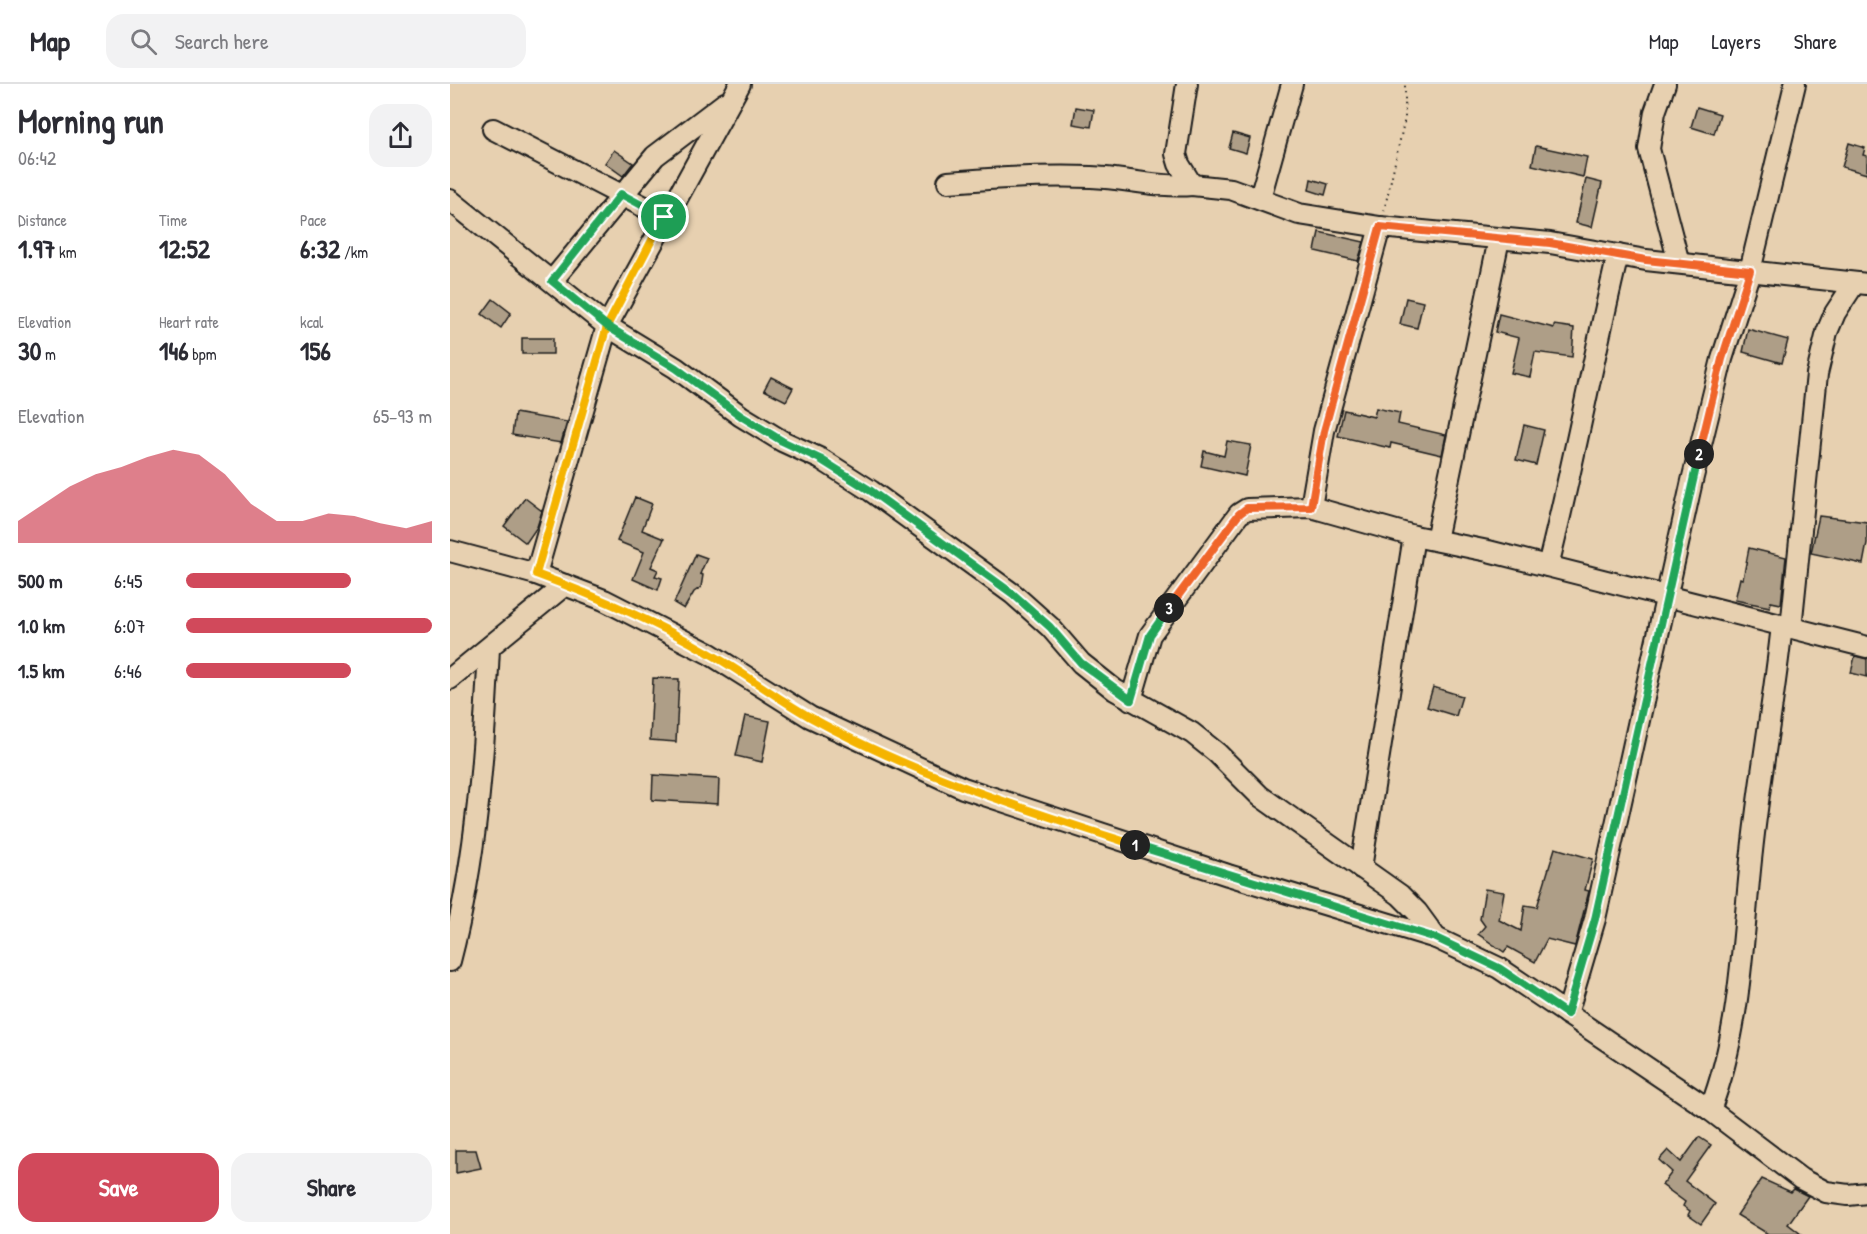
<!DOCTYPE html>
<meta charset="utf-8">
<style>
:root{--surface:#fff;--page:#f2f2f3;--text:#2b2b33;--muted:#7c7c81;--line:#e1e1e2;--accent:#d1495b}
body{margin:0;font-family:"Patrick Hand",sans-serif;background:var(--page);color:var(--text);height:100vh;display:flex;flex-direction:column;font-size:22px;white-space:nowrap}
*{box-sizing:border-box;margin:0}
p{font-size:20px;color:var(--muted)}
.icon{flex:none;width:33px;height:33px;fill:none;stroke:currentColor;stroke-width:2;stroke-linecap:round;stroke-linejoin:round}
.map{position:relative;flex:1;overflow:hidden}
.drawer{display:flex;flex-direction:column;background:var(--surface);width:450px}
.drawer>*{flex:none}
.pin{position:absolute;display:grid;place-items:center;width:51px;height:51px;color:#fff;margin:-26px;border:3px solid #fff;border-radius:50%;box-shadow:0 2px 6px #0007}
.km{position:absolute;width:30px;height:30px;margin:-15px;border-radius:50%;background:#222;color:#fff;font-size:16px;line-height:30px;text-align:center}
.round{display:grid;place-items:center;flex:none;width:63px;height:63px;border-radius:18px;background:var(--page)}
.headline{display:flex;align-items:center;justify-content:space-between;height:102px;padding:0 18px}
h1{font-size:33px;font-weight:800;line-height:45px}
.figures{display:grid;grid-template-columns:repeat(3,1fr);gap:9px;height:102px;padding:6px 18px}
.figures div{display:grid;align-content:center}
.figures b{font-size:26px;font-weight:800}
.figures small{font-size:16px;font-weight:400}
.figures p{font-size:16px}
.chart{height:168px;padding:12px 18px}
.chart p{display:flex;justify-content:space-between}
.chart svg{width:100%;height:108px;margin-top:6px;fill:var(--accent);opacity:.7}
.cta{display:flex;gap:12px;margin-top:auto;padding:12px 18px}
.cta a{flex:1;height:69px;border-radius:18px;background:var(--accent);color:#fff;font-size:24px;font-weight:800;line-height:69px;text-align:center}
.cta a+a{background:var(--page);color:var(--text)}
ul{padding:0 18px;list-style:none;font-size:20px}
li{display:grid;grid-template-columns:96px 72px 1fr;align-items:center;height:45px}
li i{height:15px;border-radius:8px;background:var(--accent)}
header{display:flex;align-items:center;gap:36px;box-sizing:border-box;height:84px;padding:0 30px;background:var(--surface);border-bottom:2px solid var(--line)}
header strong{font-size:28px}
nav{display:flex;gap:33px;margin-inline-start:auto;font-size:21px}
.search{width:420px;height:54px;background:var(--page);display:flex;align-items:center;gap:15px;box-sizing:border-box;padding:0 21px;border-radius:18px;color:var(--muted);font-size:22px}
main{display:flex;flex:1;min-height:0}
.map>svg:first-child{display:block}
</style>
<header>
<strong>Map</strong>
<div class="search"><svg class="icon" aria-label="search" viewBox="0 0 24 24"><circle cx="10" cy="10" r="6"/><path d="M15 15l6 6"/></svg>Search here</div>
<nav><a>Map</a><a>Layers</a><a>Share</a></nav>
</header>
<main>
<section class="drawer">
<div class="headline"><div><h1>Morning run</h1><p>06:42</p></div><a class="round"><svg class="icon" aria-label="share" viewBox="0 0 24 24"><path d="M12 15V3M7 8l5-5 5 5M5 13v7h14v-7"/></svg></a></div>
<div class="figures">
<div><p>Distance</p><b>1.97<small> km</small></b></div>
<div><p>Time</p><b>12:52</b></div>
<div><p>Pace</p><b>6:32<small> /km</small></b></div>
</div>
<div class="figures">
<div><p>Elevation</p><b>30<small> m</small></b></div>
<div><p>Heart rate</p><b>146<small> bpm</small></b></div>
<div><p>kcal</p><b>156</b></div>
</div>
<div class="chart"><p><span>Elevation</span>65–93 m</p>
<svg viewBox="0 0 160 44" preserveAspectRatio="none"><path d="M0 44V35L10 28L20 21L30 16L40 13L50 9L60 6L70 8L80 16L90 28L100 35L110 35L120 32L130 33L140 36L150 38L160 35V44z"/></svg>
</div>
<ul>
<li><b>500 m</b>6:45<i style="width:67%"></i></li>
<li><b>1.0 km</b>6:07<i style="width:100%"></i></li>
<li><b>1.5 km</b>6:46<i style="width:67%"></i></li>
</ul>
<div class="cta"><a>Save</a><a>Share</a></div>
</section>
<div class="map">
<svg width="1417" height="1150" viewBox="0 0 1417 1150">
<rect width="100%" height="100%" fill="#e7d0b0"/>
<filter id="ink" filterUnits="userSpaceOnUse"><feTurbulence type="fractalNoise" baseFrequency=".0167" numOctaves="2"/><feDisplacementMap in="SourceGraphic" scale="12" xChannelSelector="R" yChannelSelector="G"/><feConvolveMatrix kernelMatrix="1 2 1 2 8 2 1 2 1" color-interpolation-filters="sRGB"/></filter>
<g filter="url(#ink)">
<g fill="#ae9e87" stroke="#1c1c1c" stroke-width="1.5">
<path d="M 626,23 L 644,26 L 641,43 L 623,40 Z"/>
<path d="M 1247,23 L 1270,30 L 1264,50 L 1241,43 Z"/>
<path d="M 783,49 L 800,54 L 796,69 L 779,64 Z"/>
<path d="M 1399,59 L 1415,64 L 1413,71 L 1417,72 L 1417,90 L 1392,83 Z"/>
<path d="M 1086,62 L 1137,73 L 1133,93 L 1082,81 Z"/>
<path d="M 164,66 L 183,79 L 173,92 L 155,79 Z"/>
<path d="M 861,95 L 878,100 L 875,111 L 859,106 Z"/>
<path d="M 1136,95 L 1152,99 L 1142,143 L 1126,139 Z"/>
<path d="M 869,148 L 914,158 L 908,177 L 865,167 Z"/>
<path d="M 956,214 L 973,218 L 967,244 L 950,240 Z"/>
<path d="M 43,215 L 61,229 L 51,244 L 32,230 Z"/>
<path d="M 1049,230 L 1104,244 L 1104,241 L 1124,244 L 1122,273 L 1085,268 L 1080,293 L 1061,289 L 1069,254 L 1045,248 Z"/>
<path d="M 1298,245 L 1338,256 L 1332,279 L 1293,268 Z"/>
<rect x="72" y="254" width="31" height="16"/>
<path d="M 321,293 L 343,304 L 336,317 L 314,306 Z"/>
<path d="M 926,324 L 950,329 L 948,340 L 996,351 L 992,371 L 941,359 L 940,364 L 888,352 L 894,326 L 924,333 Z"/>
<path d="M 65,329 L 117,338 L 111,359 L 62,351 Z"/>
<path d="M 1074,341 L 1094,346 L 1086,381 L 1066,376 Z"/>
<path d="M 777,357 L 801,361 L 795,392 L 751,382 L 754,367 L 774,372 Z"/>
<path d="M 185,413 L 202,420 L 192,446 L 214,455 L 201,483 L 208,486 L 205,492 L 212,494 L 208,506 L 183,495 L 194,468 L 167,457 Z"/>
<path d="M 75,414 L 92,427 L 87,443 L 76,459 L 54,442 Z"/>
<path d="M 1369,432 L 1417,438 L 1417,459 L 1413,480 L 1361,469 Z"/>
<path d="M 1299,464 L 1336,473 L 1331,520 L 1321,518 L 1320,523 L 1285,516 L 1290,494 L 1293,495 Z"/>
<path d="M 246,470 L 257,474 L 250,490 L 253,491 L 251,503 L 244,508 L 234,525 L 224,519 Z"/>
<path d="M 1405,572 L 1417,575 L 1417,593 L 1401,589 Z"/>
<path d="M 203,594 L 229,595 L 226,658 L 200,656 Z"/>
<path d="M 983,603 L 1012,612 L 1006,632 L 977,623 Z"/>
<path d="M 295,632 L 320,637 L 312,678 L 286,672 Z"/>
<path d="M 203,691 L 269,695 L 268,720 L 202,716 Z"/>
<path d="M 1105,764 L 1143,775 L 1135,806 L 1139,807 L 1125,862 L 1097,855 L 1085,878 L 1058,863 L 1054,868 L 1028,850 L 1035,842 L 1030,835 L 1035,805 L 1054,808 L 1049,836 L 1071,847 L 1075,821 L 1087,823 Z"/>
<path d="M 1249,1053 L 1261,1061 L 1235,1097 L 1265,1120 L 1251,1140 L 1238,1131 L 1240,1127 L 1233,1122 L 1235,1118 L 1212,1101 L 1222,1088 L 1209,1076 L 1218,1066 L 1231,1078 Z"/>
<path d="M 6,1066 L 26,1066 L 31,1084 L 6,1089 Z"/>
<path d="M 1312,1095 L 1341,1108 L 1344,1105 L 1358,1112 L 1338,1140 L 1351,1150 L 1318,1150 L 1287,1131 Z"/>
</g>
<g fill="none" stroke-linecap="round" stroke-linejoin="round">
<defs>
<g id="minor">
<path d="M 290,0 L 157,242 L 226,284 L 291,332 L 332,357 L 371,375 L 421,407 L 563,510 L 600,543 L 631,579 L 665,606 L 742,649 L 767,669 L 810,712 L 950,811 L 967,828 L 986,854"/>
<path d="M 737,0 L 726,70 L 729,80 L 742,101 L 781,105 L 849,130 L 930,143 L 1100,159 L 1196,176 L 1417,200"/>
<path d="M 1215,0 L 1205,28 L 1199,65 L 1229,179"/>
<path d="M 43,45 L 214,133"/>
<path d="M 498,98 C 546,94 593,91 641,93 C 676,94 707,104 742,101"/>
<path d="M 810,114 L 842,0"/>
<path d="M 0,116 L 157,242 L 86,490"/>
<path d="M 102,197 L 205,72 L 275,19"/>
<path d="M 861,423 L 874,347 L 930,143"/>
<path d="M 986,456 L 1049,155"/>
<path d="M 0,467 L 86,490 L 154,516 L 260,570 L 360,633 L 513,704 L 778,791 L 986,854 L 1049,884 L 1260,1026 L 1351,1095 L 1376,1108 L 1398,1111 L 1417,1109"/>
<path d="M 1098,482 C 1124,379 1143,274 1168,171"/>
<path d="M 1341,544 L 1367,290 L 1377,248 L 1385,229 L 1404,200"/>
<path d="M 0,595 L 115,501"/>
<path d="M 681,616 L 700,551 L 789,430 L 797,425 L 861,423 L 964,452 L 1038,467 L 1417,563"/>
<path d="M 911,784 L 964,452"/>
<path d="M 0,877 C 27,774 34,669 39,564"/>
<path d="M 1117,930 L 1145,835 L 1242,397 L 1272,275 L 1300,187 L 1345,0"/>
<path d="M 1260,1026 C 1292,943 1292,854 1302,767 C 1310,691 1324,617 1332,541"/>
</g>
</defs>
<use href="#minor" stroke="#1c1c1c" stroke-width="24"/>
<path stroke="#1c1c1c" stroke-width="2" stroke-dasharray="1.5 4.5" stroke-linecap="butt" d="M 934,127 L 955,34 L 955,0"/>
<use href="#minor" stroke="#e7d0b0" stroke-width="20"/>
</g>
</g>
<g fill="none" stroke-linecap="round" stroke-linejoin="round" filter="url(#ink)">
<defs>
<path id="split-1" d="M 214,133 L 157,242 L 86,490 C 146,512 204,537 259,569 C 294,589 325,613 360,633 C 462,690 574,725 685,761"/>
<path id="split-2" d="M 685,761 L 986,854 L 1049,884 L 1117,930 L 1145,835 L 1249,370"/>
<path id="split-3" d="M 719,524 L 789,430 L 797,424 L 861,423 L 874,347 L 930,143 L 1100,159 L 1196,176 L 1300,187 L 1272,275 L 1249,370"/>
<path id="split-4" d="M 214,133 L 171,110 L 102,197 L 157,242 L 226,284 L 291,332 L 332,357 L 370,375 L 421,407 L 563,510 L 600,543 L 631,579 L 681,616 L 700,551 L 719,524"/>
</defs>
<use href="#split-1" stroke="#fff" stroke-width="12"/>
<use href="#split-2" stroke="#fff" stroke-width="12"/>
<use href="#split-3" stroke="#fff" stroke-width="12"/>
<use href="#split-4" stroke="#fff" stroke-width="12"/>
<use href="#split-1" stroke="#f5b400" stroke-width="8"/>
<use href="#split-2" stroke="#22a559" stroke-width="8"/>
<use href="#split-3" stroke="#f0652b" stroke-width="8"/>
<use href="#split-4" stroke="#22a559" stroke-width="8"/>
</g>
</svg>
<div class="pin" style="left:214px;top:133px;background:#1e9e55"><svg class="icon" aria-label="arrive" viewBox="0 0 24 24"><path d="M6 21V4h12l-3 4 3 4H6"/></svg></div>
<b class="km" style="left:685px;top:761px">1</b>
<b class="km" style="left:1249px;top:370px">2</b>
<b class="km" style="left:719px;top:524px">3</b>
</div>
</main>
